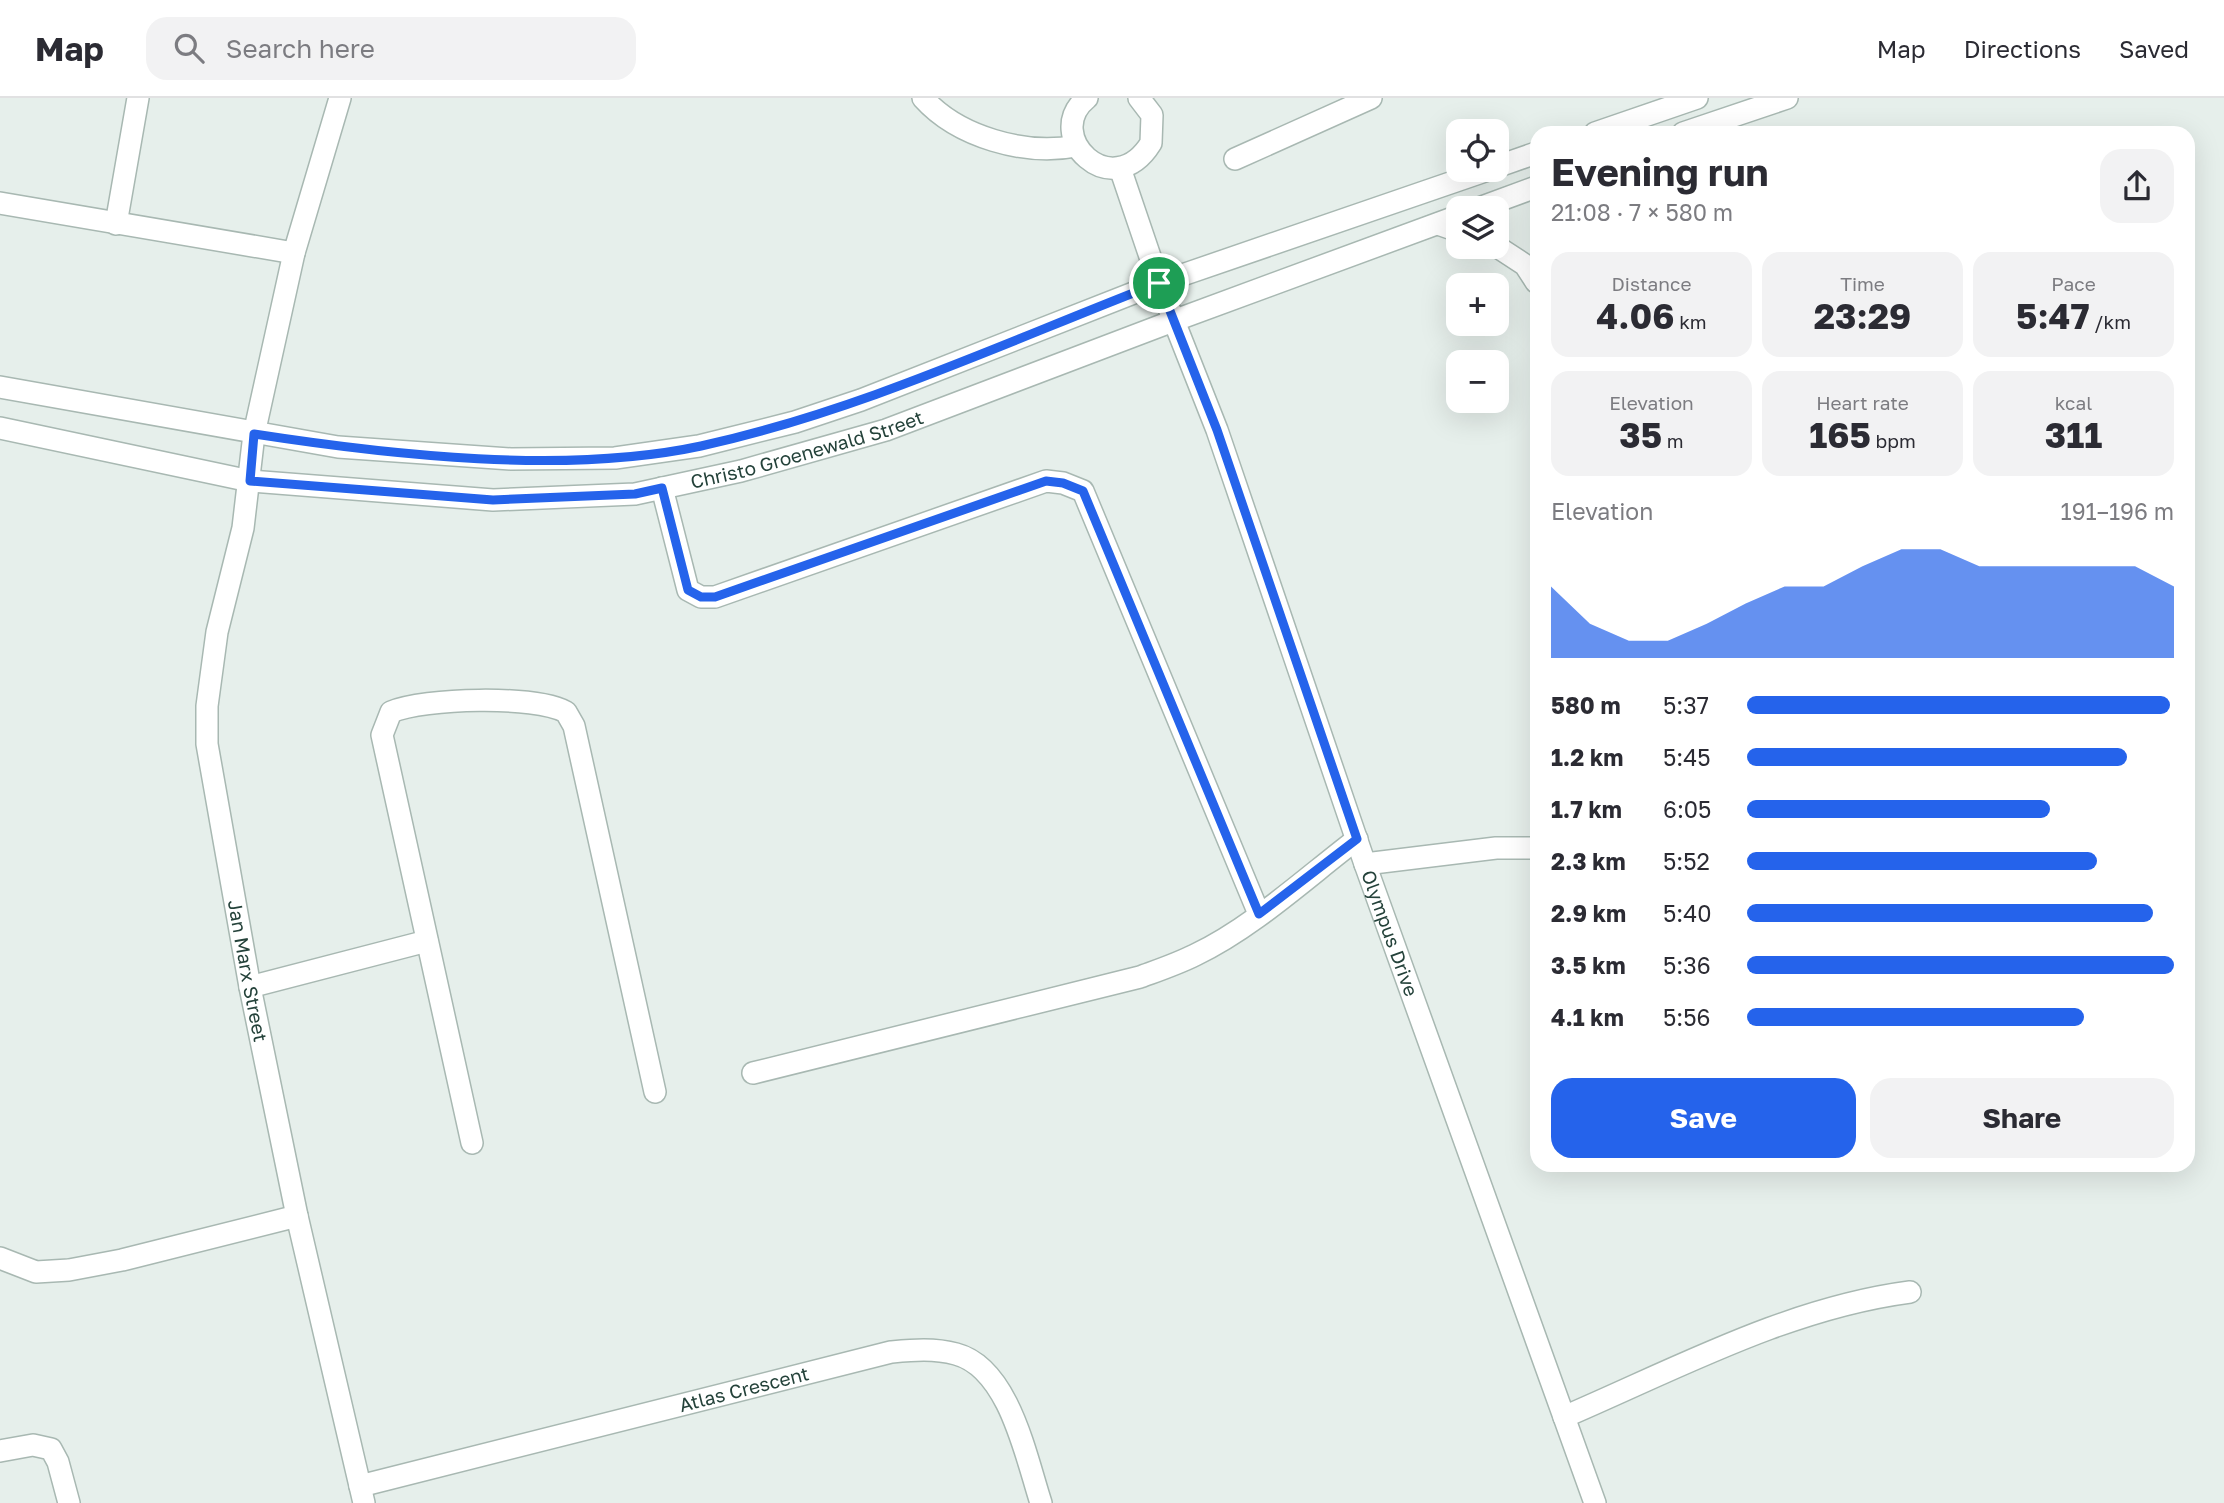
<!DOCTYPE html>
<meta charset="utf-8">
<style>
:root{--surface:#fff;--page:#f2f2f3;--text:#2b2b33;--muted:#7c7c81;--line:#e1e1e2;--accent:#2563eb}
body{margin:0;font-family:"Golos Text",sans-serif;background:var(--page);color:var(--text);height:100vh;display:flex;flex-direction:column;font-size:26px;white-space:nowrap}
*{box-sizing:border-box;margin:0}
p{font-size:23px;color:var(--muted)}
.icon{flex:none;width:38px;height:38px;fill:none;stroke:currentColor;stroke-width:2;stroke-linecap:round;stroke-linejoin:round}
.map{position:relative;flex:1;overflow:hidden}
.sheet{position:absolute;left:1530px;top:28px;width:665px;height:1046px;display:flex;flex-direction:column;background:var(--surface);border-radius:21px;box-shadow:0 7px 28px #0002}
.sheet>*{flex:none}
.buttons{position:absolute;left:1446px;top:21px;display:grid;gap:14px}
.buttons a{display:grid;place-items:center;width:63px;height:63px;border-radius:14px;background:var(--surface);box-shadow:0 7px 28px #0002;font-size:35px}
.pin{position:absolute;display:grid;place-items:center;width:60px;height:60px;color:#fff;margin:-30px;border:4px solid #fff;border-radius:50%;box-shadow:0 2px 7px #0007}
.round{display:grid;place-items:center;flex:none;width:74px;height:74px;border-radius:21px;background:var(--page)}
.head{display:flex;align-items:center;justify-content:space-between;height:119px;padding:0 21px}
h1{font-size:38px;font-weight:700;line-height:52px}
.metrics{display:grid;grid-template-columns:repeat(3,1fr);gap:10px;height:119px;padding:7px 21px}
.metrics div{display:grid;align-content:center;border-radius:18px;background:var(--page);text-align:center}
.metrics b{font-size:35px;font-weight:700}
.metrics small{font-size:19px;font-weight:400}
.metrics p{font-size:19px}
.chart{height:196px;padding:14px 21px}
.chart p{display:flex;justify-content:space-between}
.chart svg{width:100%;height:126px;margin-top:7px;fill:var(--accent);opacity:.7}
.cta{display:flex;gap:14px;margin-top:auto;padding:14px 21px}
.cta a{flex:1;height:80px;border-radius:21px;background:var(--accent);color:#fff;font-size:28px;font-weight:700;line-height:80px;text-align:center}
.cta a+a{background:var(--page);color:var(--text)}
ul{padding:0 21px;list-style:none;font-size:23px}
li{display:grid;grid-template-columns:112px 84px 1fr;align-items:center;height:52px}
li i{height:18px;border-radius:9px;background:var(--accent)}
header{display:flex;align-items:center;gap:42px;box-sizing:border-box;height:98px;padding:0 35px;background:var(--surface);border-bottom:2px solid var(--line)}
header strong{font-size:33px}
nav{display:flex;gap:38px;margin-inline-start:auto;font-size:24px}
.search{width:490px;height:63px;background:var(--page);display:flex;align-items:center;gap:18px;box-sizing:border-box;padding:0 24px;border-radius:21px;color:var(--muted);font-size:26px}
.map>svg:first-child{display:block}
</style>
<header>
<strong>Map</strong>
<div class="search"><svg class="icon" aria-label="search" viewBox="0 0 24 24"><circle cx="10" cy="10" r="6"/><path d="M15 15l6 6"/></svg>Search here</div>
<nav><a>Map</a><a>Directions</a><a>Saved</a></nav>
</header>
<div class="map">
<svg width="2224" height="1405" viewBox="0 0 2224 1405">
<rect width="100%" height="100%" fill="#e6efeb"/>
<g fill="none" stroke-linecap="round" stroke-linejoin="round">
<defs>
<g id="service">
<path d="M 923,0 C 958,39 1025,58 1076,48"/>
<path d="M 1087,0 C 1041,37 1112,108 1151,45 L 1152,17 L 1139,0"/>
<path d="M 1235,61 L 1371,0"/>
<path d="M 1120,70 L 1159,185"/>
<path d="M 662,390 L 688,492 L 701,499 L 715,499 L 1046,383 L 1063,385 L 1083,393 L 1259,816"/>
<path d="M 250,889 L 427,843"/>
<path d="M 753,975 L 1140,879 C 1159,872 1177,866 1195,857 C 1252,830 1307,779 1357,741"/>
<path d="M 472,1045 L 382,637 L 391,614 C 425,600 534,597 566,614 L 574,628 L 655,994"/>
<path d="M 0,1160 L 36,1174 L 69,1172 L 122,1162 L 297,1118"/>
<path d="M 0,1353 L 33,1347 L 51,1351 L 58,1364 L 69,1405"/>
</g>
<g id="minor">
<path id="s1" d="M 340,0 L 294,155 L 254,336 L 243,430 L 217,534 L 207,608 L 207,646 L 250,889 L 297,1118 L 364,1405"/>
<path d="M 0,105 L 294,155"/>
<path d="M 116,126 L 138,0"/>
<path d="M 1438,126 L 1458,133"/>
<path d="M 1496,148 L 1525,167 L 1536,184"/>
<path d="M 0,289 L 338,349 L 511,361 L 615,360 L 699,348 L 795,324 L 861,302 L 1159,185"/>
<path id="s2" d="M 0,330 L 250,383 L 493,402 L 635,396 L 741,373 L 886,332 L 1173,223"/>
<path d="M 1365,766 L 1496,750 L 1536,750"/>
<path d="M 1564,1319 C 1676,1271 1788,1210 1910,1194"/>
<path id="s3" d="M 360,1388 L 891,1254 C 913,1252 934,1250 956,1256 C 1009,1270 1026,1359 1041,1405"/>
</g>
<g id="tertiary">
<path d="M 1595,35 L 1697,0"/>
<path d="M 1683,35 L 1787,0"/>
<path d="M 1496,69 L 1536,55"/>
<path id="s4" d="M 1488,72 L 1159,185 L 1217,332 L 1365,766 L 1595,1405"/>
<path d="M 1479,110 L 1536,89"/>
<path d="M 1173,223 L 1458,118"/>
</g>
</defs>
<use href="#service" stroke="#a8b8b2" stroke-width="24"/>
<use href="#minor" stroke="#a8b8b2" stroke-width="24"/>
<use href="#tertiary" stroke="#a8b8b2" stroke-width="24"/>
<use href="#service" stroke="#fff" stroke-width="21"/>
<use href="#minor" stroke="#fff" stroke-width="21"/>
<use href="#tertiary" stroke="#fff" stroke-width="21"/>
</g>
<g fill="none" stroke-linecap="round" stroke-linejoin="round">
<defs>
<path id="route" d="M 1159,185 L 1217,332 L 1357,741 L 1259,816 L 1083,393 L 1063,385 L 1046,383 L 715,499 L 701,499 L 688,492 L 662,390 L 635,396 L 493,402 L 250,383 L 254,336 C 390,357 567,377 701,348 C 860,313 1008,243 1159,185 Z"/>
</defs>
<use href="#route" stroke="#fff" stroke-width="14"/>
<use href="#route" stroke="#2563eb" stroke-width="9"/>
</g>
<g text-anchor="middle" stroke-width="6" stroke-linejoin="round" paint-order="stroke">
<g font-size="19" fill="#24423a" stroke="#f7fbf9">
<text dy="7" stroke="none"><textPath href="#s2" startOffset="819">Christo Groenewald Street</textPath></text>
<text dy="7" stroke="none"><textPath href="#s4" startOffset="1038">Olympus Drive</textPath></text>
<text dy="7" stroke="none"><textPath href="#s1" startOffset="892">Jan Marx Street</textPath></text>
<text dy="7" stroke="none"><textPath href="#s3" startOffset="396">Atlas Crescent</textPath></text>
</g>
</g>
</svg>
<div class="buttons">
<a><svg class="icon" aria-label="locate" viewBox="0 0 24 24"><circle cx="12" cy="12" r="6"/><path d="M12 2v4M12 18v4M2 12h4M18 12h4"/></svg></a>
<a><svg class="icon" aria-label="layers" viewBox="0 0 24 24"><path d="M12 4l9 5-9 5-9-5zM3 14l9 5 9-5"/></svg></a>
<a>+</a>
<a>−</a>
</div>
<div class="pin" style="left:1159px;top:185px;background:#1e9e55"><svg class="icon" aria-label="arrive" viewBox="0 0 24 24"><path d="M6 21V4h12l-3 4 3 4H6"/></svg></div>
<section class="sheet">
<div class="head"><div><h1>Evening run</h1><p>21:08 · 7 × 580 m</p></div><a class="round"><svg class="icon" aria-label="share" viewBox="0 0 24 24"><path d="M12 15V3M7 8l5-5 5 5M5 13v7h14v-7"/></svg></a></div>
<div class="metrics">
<div><p>Distance</p><b>4.06<small> km</small></b></div>
<div><p>Time</p><b>23:29</b></div>
<div><p>Pace</p><b>5:47<small> /km</small></b></div>
</div>
<div class="metrics">
<div><p>Elevation</p><b>35<small> m</small></b></div>
<div><p>Heart rate</p><b>165<small> bpm</small></b></div>
<div><p>kcal</p><b>311</b></div>
</div>
<div class="chart"><p><span>Elevation</span>191–196 m</p>
<svg viewBox="0 0 160 44" preserveAspectRatio="none"><path d="M0 44V19L10 32L20 38L30 38L40 32L50 25L60 19L70 19L80 12L90 6L100 6L110 12L120 12L130 12L140 12L150 12L160 19V44z"/></svg>
</div>
<ul>
<li><b>580 m</b>5:37<i style="width:99%"></i></li>
<li><b>1.2 km</b>5:45<i style="width:89%"></i></li>
<li><b>1.7 km</b>6:05<i style="width:71%"></i></li>
<li><b>2.3 km</b>5:52<i style="width:82%"></i></li>
<li><b>2.9 km</b>5:40<i style="width:95%"></i></li>
<li><b>3.5 km</b>5:36<i style="width:100%"></i></li>
<li><b>4.1 km</b>5:56<i style="width:79%"></i></li>
</ul>
<div class="cta"><a>Save</a><a>Share</a></div>
</section>
</div>
